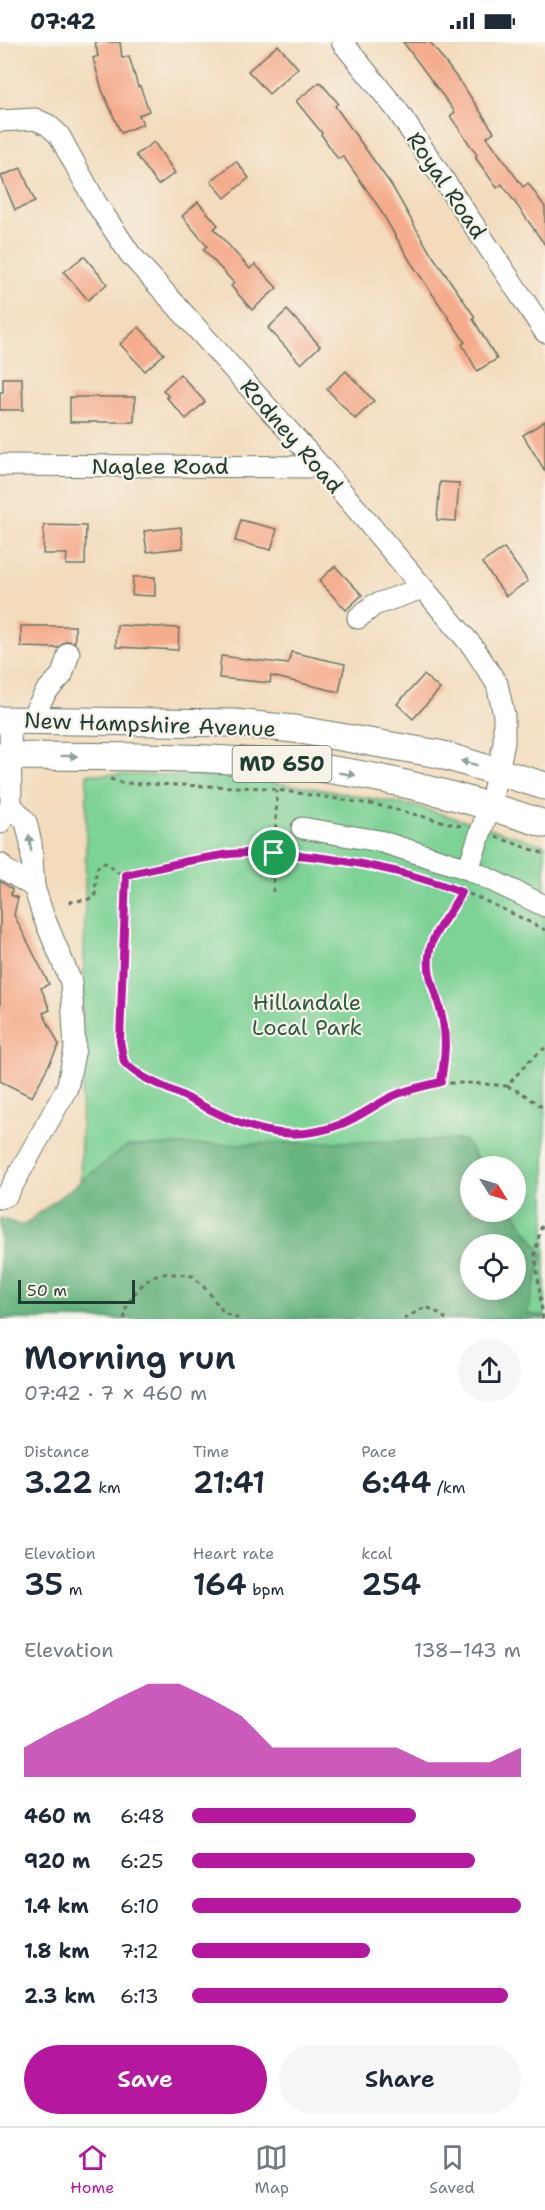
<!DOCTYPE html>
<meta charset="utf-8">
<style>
:root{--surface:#fff;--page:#f6f6f7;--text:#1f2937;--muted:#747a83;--line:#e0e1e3;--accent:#b5179e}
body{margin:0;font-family:"Shantell Sans",sans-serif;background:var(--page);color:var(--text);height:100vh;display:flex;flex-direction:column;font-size:22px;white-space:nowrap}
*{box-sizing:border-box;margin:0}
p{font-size:20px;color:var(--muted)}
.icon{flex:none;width:33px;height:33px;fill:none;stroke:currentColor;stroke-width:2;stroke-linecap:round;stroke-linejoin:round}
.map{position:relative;height:1277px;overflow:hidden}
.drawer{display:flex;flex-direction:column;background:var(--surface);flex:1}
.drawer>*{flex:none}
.needle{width:39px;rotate:127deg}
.controls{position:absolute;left:460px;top:1114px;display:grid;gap:12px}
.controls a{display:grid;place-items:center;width:66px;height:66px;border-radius:50%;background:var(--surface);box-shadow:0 3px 15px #0003;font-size:30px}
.scale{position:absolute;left:18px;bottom:15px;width:117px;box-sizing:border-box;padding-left:6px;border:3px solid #1f3d34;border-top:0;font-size:16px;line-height:21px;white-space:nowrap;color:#1f3d34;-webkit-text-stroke:4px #f7f3e8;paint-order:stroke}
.pin{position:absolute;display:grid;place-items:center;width:51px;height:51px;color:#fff;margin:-26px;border:3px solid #fff;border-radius:50%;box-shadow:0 2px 6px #0007}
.round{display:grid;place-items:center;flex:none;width:63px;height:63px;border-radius:32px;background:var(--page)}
.headline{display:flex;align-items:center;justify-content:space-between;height:102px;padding:0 24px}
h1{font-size:33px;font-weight:600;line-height:45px}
.figures{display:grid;grid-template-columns:repeat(3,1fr);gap:9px;height:102px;padding:6px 24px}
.figures div{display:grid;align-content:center}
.figures b{font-size:30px;font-weight:600}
.figures small{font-size:16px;font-weight:400}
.figures p{font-size:16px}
.chart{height:168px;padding:12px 24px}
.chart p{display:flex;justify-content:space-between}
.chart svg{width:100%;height:108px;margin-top:6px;fill:var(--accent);opacity:.7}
.primary-button{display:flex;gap:12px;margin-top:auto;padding:12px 24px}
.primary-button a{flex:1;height:69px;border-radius:36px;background:var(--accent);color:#fff;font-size:24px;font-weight:600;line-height:69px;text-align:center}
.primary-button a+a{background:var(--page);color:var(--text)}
ul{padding:0 24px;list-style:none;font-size:20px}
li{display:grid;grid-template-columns:96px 72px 1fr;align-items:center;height:45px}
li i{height:15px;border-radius:8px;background:var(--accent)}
.status{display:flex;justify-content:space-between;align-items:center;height:42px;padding:0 30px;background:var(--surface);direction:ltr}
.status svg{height:16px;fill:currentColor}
.tab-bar{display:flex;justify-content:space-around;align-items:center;height:84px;border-top:2px solid var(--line);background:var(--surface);font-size:16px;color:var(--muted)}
.tab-bar a{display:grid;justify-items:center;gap:3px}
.tab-bar .current{color:var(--accent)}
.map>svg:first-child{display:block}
</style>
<div class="status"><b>07:42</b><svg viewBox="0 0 49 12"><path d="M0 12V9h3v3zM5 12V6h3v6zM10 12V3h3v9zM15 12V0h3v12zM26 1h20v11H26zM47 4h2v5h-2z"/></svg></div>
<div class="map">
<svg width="545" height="1277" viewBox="0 0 545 1277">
<rect width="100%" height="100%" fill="#f7f3e8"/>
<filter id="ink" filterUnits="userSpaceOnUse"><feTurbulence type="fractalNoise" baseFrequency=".0167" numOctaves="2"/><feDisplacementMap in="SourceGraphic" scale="12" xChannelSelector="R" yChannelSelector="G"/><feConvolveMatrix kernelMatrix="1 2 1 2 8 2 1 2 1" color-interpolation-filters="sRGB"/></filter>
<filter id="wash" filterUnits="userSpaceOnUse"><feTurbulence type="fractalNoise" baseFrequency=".008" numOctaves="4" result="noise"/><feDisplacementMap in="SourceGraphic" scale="24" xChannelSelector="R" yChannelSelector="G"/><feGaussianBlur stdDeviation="1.35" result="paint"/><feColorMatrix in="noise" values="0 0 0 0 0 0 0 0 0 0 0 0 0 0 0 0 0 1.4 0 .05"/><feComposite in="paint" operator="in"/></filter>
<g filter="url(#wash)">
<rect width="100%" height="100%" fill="#f3dbbc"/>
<path fill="#7dd295" stroke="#4e8864" stroke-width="1.5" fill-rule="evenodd" d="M 87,732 L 214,734 L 307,745 L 415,764 L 545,803 L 545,1277 L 78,1277 ZM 471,1125 L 516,1125 L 516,1170 L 471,1170 ZM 471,1203 L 516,1203 L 516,1248 L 471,1248 Z"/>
<path fill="#66b47e" stroke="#427859" stroke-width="1.5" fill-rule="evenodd" d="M 464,1098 L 483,1125 L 471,1125 L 471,1170 L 514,1170 L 543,1212 L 527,1272 L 545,1274 L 545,1277 L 0,1277 L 0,1176 L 22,1184 L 127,1104 ZM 471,1203 L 516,1203 L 516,1248 L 471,1248 Z"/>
<g id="blocks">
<g fill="#f5ac8c">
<path d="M 95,0 L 120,0 L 122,16 L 129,14 L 138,45 L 140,44 L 149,69 L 139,73 L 143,82 L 121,91 L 102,48 L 93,16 L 98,14 Z"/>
<path d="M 403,0 L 430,0 L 466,48 L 494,90 L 487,95 L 523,145 L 528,141 L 545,165 L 545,203 L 502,142 L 497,146 L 475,115 L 477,113 L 450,74 L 455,70 Z"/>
<path d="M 278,3 L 298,26 L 269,52 L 248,29 Z"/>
<path d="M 320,40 L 338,61 L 335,64 L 392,144 L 428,207 L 475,275 L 473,277 L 497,317 L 477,329 L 462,302 L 465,300 L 410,219 L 378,164 L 343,114 L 338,117 L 321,92 L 322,91 L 296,59 Z"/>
<path d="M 154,100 L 175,131 L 158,143 L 136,113 Z"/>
<path d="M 236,119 L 249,136 L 225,156 L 211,139 Z"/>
<path d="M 21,126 L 35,160 L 15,168 L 1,134 Z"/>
<path d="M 198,160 L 218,183 L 214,187 L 250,227 L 255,222 L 277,246 L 252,268 L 231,244 L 234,241 L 203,207 L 207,204 L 182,174 Z"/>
<path d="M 84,214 L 107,242 L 88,258 L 64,230 Z"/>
<path d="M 287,268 L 320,304 L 301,322 L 268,286 Z"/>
<path d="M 139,285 L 164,312 L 145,329 L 120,302 Z"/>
<path d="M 346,329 L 374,359 L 355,377 L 327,347 Z"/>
<path d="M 180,332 L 205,360 L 186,377 L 166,355 L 169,355 L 163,348 Z"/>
<path d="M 3,336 L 22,336 L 23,368 L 0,368 L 0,350 L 3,350 Z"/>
<path d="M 70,355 L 135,355 L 134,380 L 70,380 Z"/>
<path d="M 545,379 L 545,429 L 523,393 Z"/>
<path d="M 440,440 L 459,441 L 456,479 L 437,478 Z"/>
<path d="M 241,478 L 277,487 L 271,508 L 235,499 Z"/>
<path d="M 44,483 L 86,484 L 85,523 L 66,523 L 67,512 L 43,512 Z"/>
<path d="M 181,485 L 183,506 L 147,510 L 144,489 Z"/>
<path d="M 504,506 L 528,539 L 506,554 L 482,521 Z"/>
<path d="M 335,524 L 362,553 L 346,568 L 319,539 Z"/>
<path d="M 133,535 L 155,535 L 155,554 L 132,553 Z"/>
<path d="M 117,583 L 179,586 L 178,608 L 116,605 Z"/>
<path d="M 21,584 L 75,584 L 75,600 L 66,599 L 58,606 L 21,605 Z"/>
<path d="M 291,610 L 345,622 L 339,650 L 271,634 L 270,641 L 219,636 L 221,614 L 288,622 Z"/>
<path d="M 424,633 L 440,647 L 413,677 L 397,662 Z"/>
<path d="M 0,839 L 12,847 L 11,853 L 18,856 L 14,873 L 49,942 L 41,946 L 50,968 L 43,971 L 59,1003 L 32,1055 L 0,1039 Z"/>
</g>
</g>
</g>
<g filter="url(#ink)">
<use href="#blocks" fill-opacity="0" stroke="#697464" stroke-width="1.5"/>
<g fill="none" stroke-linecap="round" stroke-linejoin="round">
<defs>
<g id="minor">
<path d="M 342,0 L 397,68 L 545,290"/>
<path d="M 0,79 L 35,77 L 48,83 L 59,93 L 96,161 L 130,212 L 321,425 L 473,605 L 497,642 L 504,673 L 504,701 L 490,763 L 468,827 L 545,864"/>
<path d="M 0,423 L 321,425"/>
<path d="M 358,576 L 374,563 L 423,546"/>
<path d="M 30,678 L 46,650 L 62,633 L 69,611"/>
<path d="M 0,781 L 11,763 L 10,678"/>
<path d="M 302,786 L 379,799 L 468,827"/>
<path d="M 0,822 L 4,827 L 34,845"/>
<path d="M 0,1156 L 7,1153 L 67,1046 L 75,1007 L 71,940 L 43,873 L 34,845 L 31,801 L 26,780 L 11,763"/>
</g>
<g id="major">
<path d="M 0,678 L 235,681 L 294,687 L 439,712 L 545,744"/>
<path d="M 0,714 C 97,715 195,713 292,723 C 378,731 463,755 545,782"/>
</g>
</defs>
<use href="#minor" stroke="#697464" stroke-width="23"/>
<use href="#major" stroke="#697464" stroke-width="29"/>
<g stroke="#697464" stroke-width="3" stroke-dasharray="4.5 4.5" stroke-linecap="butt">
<path d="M 110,737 L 122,741 L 264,746 L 377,763 L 465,785"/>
<path d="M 496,795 L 545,812"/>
<path d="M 126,833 L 120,999 L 124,1020 L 137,1031 C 181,1052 228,1084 275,1091 C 307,1096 340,1085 367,1069 C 382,1061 395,1052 412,1047 C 444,1038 474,1041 507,1044 L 528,1020 L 545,1006"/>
<path d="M 273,850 L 277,748"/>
<path d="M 69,860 L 90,857 L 95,854 L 96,828 L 101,821 L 107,821 L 118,831 L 126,833 C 161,827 194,816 229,812 C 263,809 296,812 329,817 C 353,821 378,824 401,829 C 451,841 500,865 545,888"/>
<path d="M 441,1040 C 444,1020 447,1000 443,980 C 439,954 424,934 430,907 C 435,885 453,870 461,850"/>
<path d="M 507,1044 L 522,1051 L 545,1067"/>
<path d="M 125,1277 C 122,1263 141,1241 154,1234 C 164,1229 181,1233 193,1234 L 207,1248 L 224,1271 L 239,1277"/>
<path d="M 404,1277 L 425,1265 L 434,1268 L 446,1277"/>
<path d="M 543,1277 L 535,1212 L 540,1189 L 545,1176"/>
</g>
<use href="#minor" stroke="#fff" stroke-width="21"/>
<use href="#major" stroke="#fff" stroke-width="27"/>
</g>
<defs><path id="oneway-solid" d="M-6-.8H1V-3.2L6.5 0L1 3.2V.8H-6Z" transform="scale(1.5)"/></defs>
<g fill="#8f9e9a">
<use href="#oneway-solid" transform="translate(69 714) rotate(1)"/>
<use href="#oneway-solid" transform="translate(469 721) rotate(-165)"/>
<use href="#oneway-solid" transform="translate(347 732) rotate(9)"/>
<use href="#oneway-solid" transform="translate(30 801) rotate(-98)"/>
</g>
</g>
<g fill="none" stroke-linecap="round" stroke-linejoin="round" filter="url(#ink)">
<defs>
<path id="route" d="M 262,810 C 330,814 397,825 461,850 C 453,870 435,885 430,907 C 424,934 439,954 443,980 C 447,1000 444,1020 441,1040 C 425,1044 408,1047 393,1054 C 376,1062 361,1074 344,1081 C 287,1105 243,1085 191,1058 C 170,1046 140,1038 124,1020 L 120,999 L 126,833 L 188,819 L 229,812 Z"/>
</defs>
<use href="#route" stroke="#fff" stroke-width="12"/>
<use href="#route" stroke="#b5179e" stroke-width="8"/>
</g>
<g text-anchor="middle" stroke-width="4.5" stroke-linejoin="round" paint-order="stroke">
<rect fill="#f7f3e8" stroke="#60746a" stroke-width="1.5" x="232.5" y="704" width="99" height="36" rx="4.5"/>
<g font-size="21" font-weight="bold" fill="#1f3d34">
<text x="282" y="729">MD 650</text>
</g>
<g font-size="22" fill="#1f3d34" stroke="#f7f3e8">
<text transform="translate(447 143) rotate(56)" y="8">Royal Road</text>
<text transform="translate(292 394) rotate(49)" y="8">Rodney Road</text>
<text x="160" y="432">Naglee Road</text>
<text transform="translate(150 682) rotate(2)" y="8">New Hampshire Avenue</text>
</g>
<g font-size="22" fill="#325b47" stroke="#f7f3e8">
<text x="307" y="968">Hillandale<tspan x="307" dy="25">Local Park</tspan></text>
</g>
</g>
</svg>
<div class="controls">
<a><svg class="needle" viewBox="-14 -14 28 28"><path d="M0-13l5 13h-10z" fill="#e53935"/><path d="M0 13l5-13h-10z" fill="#747a83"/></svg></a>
<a><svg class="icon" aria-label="locate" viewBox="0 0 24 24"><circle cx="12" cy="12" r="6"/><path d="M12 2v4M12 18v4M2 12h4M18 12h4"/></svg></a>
</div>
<div class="scale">50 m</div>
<div class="pin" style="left:274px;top:811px;background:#1e9e55"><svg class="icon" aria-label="arrive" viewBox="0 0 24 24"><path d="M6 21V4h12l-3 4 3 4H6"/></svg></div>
</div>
<section class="drawer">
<div class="headline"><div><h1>Morning run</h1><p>07:42 · 7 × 460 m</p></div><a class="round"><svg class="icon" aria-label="share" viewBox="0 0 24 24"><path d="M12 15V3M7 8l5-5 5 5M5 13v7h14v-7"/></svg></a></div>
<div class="figures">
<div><p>Distance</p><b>3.22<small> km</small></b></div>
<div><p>Time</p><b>21:41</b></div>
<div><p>Pace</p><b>6:44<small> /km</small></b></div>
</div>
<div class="figures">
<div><p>Elevation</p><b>35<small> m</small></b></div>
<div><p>Heart rate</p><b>164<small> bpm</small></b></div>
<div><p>kcal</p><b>254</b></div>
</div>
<div class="chart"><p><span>Elevation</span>138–143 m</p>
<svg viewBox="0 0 160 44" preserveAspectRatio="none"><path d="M0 44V32L10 25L20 19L30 12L40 6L50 6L60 12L70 19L80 32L90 32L100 32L110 32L120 32L130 38L140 38L150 38L160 32V44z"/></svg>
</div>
<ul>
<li><b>460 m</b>6:48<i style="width:68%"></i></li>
<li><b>920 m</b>6:25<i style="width:86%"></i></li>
<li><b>1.4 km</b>6:10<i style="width:100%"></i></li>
<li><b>1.8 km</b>7:12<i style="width:54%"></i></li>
<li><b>2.3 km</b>6:13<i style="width:96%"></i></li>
</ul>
<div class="primary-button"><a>Save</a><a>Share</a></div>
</section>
<nav class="tab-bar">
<a class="current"><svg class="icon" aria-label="home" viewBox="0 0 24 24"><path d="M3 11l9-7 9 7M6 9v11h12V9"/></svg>Home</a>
<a><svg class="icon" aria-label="map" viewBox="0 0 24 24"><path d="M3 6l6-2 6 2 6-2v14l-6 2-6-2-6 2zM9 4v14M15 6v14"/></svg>Map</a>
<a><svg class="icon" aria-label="saved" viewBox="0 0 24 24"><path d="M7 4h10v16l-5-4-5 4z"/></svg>Saved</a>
</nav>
